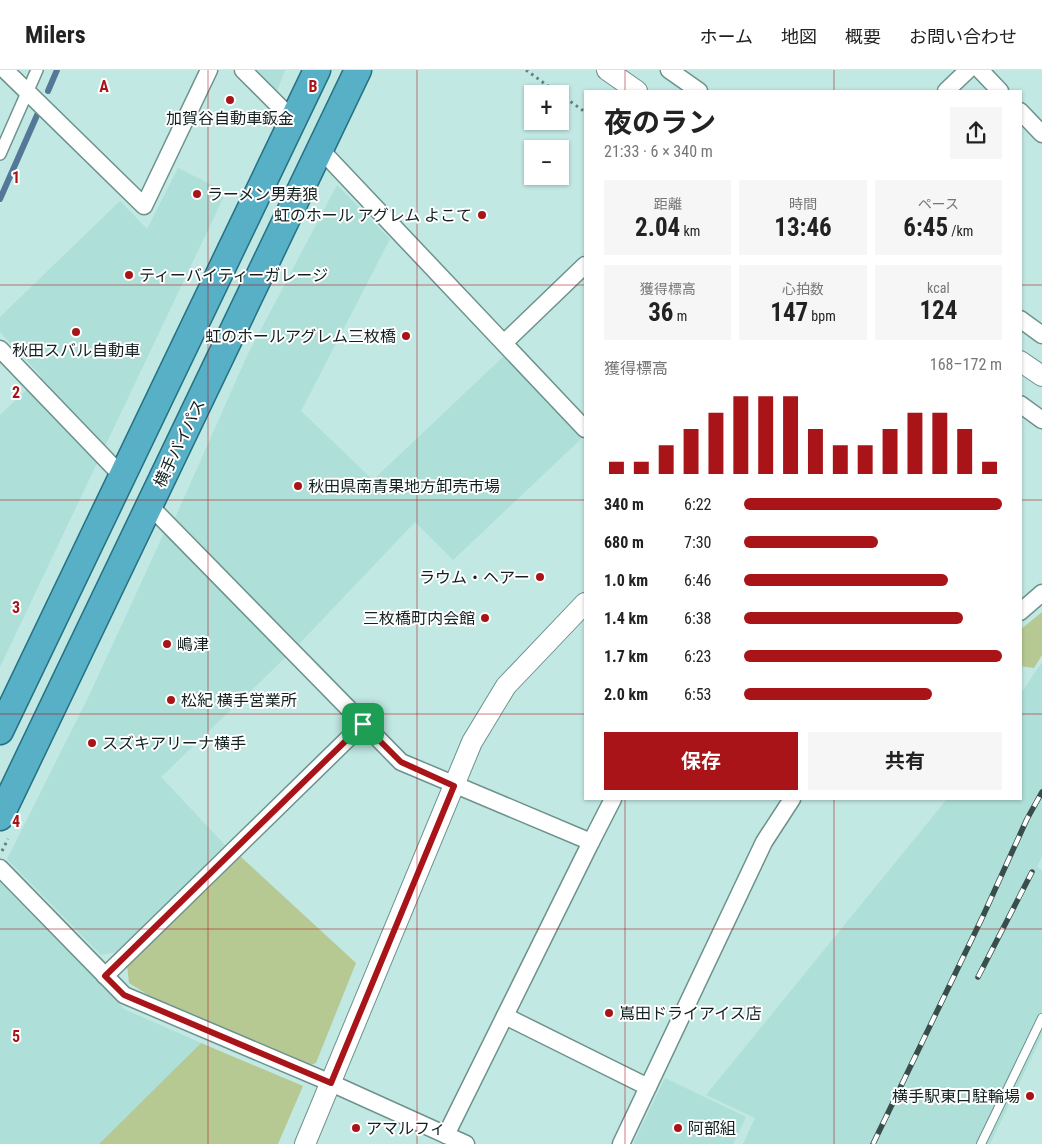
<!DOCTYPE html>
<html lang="ja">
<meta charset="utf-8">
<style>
:root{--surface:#fff;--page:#f6f6f6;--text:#222;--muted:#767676;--line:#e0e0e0;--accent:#a81417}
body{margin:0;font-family:"Roboto Condensed","Noto Sans JP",sans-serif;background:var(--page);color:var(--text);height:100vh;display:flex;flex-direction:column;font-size:19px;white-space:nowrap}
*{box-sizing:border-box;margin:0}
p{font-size:16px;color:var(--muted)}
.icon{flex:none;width:28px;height:28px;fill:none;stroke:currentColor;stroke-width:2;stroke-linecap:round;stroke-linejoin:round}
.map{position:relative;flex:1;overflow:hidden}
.panel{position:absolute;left:584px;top:20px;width:438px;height:710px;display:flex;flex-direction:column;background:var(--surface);border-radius:0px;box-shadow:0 1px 4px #0004}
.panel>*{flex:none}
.tools{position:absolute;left:524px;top:15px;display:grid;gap:10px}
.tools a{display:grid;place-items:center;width:45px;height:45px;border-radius:0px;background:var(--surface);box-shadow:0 1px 4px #0004;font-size:25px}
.pin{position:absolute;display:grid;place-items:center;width:42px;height:42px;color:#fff;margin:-21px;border-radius:10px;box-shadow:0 2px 8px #0006}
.round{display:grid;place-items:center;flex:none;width:52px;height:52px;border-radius:0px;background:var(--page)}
.headline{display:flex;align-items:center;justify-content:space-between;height:85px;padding:0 20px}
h1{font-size:28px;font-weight:700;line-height:38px}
.metrics{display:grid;grid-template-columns:repeat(3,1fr);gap:8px;height:85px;padding:5px 20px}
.metrics div{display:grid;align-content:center;border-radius:0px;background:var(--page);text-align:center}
.metrics b{font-size:25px;font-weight:700}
.metrics small{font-size:14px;font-weight:400}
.metrics p{font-size:14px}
.chart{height:140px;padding:10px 20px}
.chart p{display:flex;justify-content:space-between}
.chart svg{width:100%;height:90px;margin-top:5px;stroke:var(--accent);stroke-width:6}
.primary-button{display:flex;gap:10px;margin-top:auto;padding:10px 20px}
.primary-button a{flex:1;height:58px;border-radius:0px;background:var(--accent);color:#fff;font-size:20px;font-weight:700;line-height:58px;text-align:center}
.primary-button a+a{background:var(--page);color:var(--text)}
ul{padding:0 20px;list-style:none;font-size:16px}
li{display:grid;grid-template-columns:80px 60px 1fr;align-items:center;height:38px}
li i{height:12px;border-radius:6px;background:var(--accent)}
header{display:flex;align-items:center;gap:30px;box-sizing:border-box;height:70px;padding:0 25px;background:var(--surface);border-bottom:1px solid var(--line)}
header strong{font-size:24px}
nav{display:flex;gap:28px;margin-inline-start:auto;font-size:18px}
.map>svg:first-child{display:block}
</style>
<header>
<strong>Milers</strong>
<nav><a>ホーム</a><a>地図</a><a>概要</a><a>お問い合わせ</a></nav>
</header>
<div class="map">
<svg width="1042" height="1074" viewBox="0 0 1042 1074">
<rect width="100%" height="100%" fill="#c1e8e3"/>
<g fill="#aedfd8">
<path d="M 257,0 L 285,0 L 277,21 Z"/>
<path d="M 178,98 L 226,122 L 0,597 L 0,345 L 41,306 L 0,262 L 0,247 L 120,131 L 147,159 Z"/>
<path d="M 337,115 L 390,169 L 301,341 L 373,410 L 504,286 L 582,368 L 453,490 L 415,452 L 299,574 L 175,448 L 247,286 Z"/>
<path d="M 165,461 L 286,587 L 161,707 L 225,775 L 118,882 L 101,885 L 7,789 L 87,630 Z"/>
<path d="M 1042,592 L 1042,786 L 1037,797 L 1042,800 L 1042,966 L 990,1074 L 743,1074 L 755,1048 L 706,1025 L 947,729 L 1020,729 L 1020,625 Z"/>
<path d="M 0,808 L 124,939 L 201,973 L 99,1074 L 0,1074 Z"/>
<path d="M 665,1008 L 746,1047 L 733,1074 L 633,1074 Z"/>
</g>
<g fill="#b6c992">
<path d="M 1042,542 L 1042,585 L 1034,598 L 1020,596 L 1020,560 Z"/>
<path d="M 240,786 L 356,893 L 316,993 L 310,995 L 153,928 L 129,913 L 127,895 Z"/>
<path d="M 201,973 L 303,1016 L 278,1074 L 99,1074 Z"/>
</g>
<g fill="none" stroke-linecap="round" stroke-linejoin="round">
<g stroke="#547897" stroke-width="6">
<path d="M 48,21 L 57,0"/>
<path d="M 0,129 L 38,43"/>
</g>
<defs>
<path id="service" d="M 981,1074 L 1042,948"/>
<path id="pedestrian" d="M 0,84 L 37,0"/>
<g id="minor">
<path d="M 5,0 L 144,136 L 209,0"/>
<path d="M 243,0 L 293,50"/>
<path d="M 669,0 L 699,21"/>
<path d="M 980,0 L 1000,21"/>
<path d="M 946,21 L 968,0"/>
<path d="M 1020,41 L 1042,64"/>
<path d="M 321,80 L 585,359"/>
<path d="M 1020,249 L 1042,265"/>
<path d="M 504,273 L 585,195"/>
<path d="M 0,279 L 122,406"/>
<path d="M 1020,334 L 1042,350"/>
<path d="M 149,435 L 401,692 L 591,772 L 446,1065"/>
<path d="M 1020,542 L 1042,523"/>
<path d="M 591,772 L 613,729"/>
<path d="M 0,798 L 124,925 L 331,1013 L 466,1074"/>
<path d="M 105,906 L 363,654"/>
<path d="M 505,946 L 648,1017"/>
<path d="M 621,1074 L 764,772 L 792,729"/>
</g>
<g id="tertiary">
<path d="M 607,0 L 637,21"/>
<path d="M 1020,291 L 1042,306"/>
<path d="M 305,1074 L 472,672 L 506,616 L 585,533"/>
</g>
<g id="trunk">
<path d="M 0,661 L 317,0"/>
<path d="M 0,747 L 358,0"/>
</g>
</defs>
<use href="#service" stroke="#6d928d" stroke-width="10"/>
<use href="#pedestrian" stroke="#6d928d" stroke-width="14"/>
<use href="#minor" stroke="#6d928d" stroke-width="19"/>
<use href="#tertiary" stroke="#6d928d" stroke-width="22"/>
<use href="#trunk" stroke="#257183" stroke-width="29"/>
<g stroke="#647f7c" stroke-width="3" stroke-dasharray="2.5 4" stroke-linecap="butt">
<path d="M 526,0 L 559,24"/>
<path d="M 560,24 L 585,42"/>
<path d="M 2,781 L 8,769"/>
</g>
<use href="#service" stroke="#fff" stroke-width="8"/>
<use href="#pedestrian" stroke="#fff" stroke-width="11"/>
<use href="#minor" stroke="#fff" stroke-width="16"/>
<use href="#tertiary" stroke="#fff" stroke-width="20"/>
<use href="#trunk" stroke="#58b0c6" stroke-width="26"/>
<defs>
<g id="rail">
<path d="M 978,907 L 1032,802"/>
<path d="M 873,1074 L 983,846 L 1027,749 L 1042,722"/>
</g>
</defs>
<use href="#rail" stroke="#394e4c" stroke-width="5.5"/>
<use href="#rail" stroke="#fff" stroke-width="4" stroke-dasharray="11" stroke-linecap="butt"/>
</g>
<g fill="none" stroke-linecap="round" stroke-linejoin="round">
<defs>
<path id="route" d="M 363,654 L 401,692 L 454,716 L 331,1013 L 124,925 L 105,906 Z"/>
</defs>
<use href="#route" stroke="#fff" stroke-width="10"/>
<use href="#route" stroke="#a81417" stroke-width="6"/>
</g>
<path fill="none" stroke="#a81417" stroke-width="1" stroke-opacity="0.55" d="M 208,0 L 208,1074M 417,0 L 417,1074M 625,0 L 625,21M 834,0 L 834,21M 0,215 L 585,215M 1020,215 L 1042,215M 0,430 L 585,430M 1020,430 L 1042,430M 0,644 L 585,644M 1020,644 L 1042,644M 625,729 L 625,1074M 834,729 L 834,1074M 0,859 L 1042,859"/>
<g fill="#a81417" stroke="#fff" stroke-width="2">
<circle cx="230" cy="30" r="5"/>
<circle cx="197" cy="124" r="5"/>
<circle cx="482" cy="145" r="5"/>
<circle cx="129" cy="205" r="5"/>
<circle cx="76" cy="262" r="5"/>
<circle cx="406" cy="266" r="5"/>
<circle cx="298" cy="416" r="5"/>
<circle cx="540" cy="507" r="5"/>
<circle cx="485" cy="548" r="5"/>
<circle cx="167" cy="574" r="5"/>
<circle cx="171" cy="630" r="5"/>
<circle cx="92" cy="673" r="5"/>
<circle cx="609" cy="943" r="5"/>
<circle cx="1030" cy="1026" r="5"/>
<circle cx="356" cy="1058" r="5"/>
<circle cx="678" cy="1058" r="5"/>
</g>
<g text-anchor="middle" stroke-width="4" stroke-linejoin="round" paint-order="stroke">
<g font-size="16" fill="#122120" stroke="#fff" text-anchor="start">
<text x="230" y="54" text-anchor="middle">加賀谷自動車鈑金</text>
<text x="207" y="130">ラーメン男寿狼</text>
<text x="472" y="151" text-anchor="end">虹のホール アグレム よこて</text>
<text x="139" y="211">ティーバイティーガレージ</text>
<text x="396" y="272" text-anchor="end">虹のホールアグレム三枚橋</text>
<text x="76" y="286" text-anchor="middle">秋田スバル自動車</text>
<text x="308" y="422">秋田県南青果地方卸売市場</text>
<text x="530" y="513" text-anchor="end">ラウム・ヘアー</text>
<text x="475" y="554" text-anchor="end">三枚橋町内会館</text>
<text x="177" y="580">嶋津</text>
<text x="181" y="636">松紀 横手営業所</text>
<text x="102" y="679">スズキアリーナ横手</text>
<text x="619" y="949">嶌田ドライアイス店</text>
<text x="1020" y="1032" text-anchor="end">横手駅東口駐輪場</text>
<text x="366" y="1064">アマルフィ</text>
<text x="688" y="1064">阿部組</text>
</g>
<g font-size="16" fill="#122120" stroke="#fff">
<text transform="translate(179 373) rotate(-64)" y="6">横手バイパス</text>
</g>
</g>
<g font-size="16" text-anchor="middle" font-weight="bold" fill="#a81417" stroke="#fff" stroke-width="4" stroke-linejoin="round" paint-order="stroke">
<text x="104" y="22">A</text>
<text x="313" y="22">B</text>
<text x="16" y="113">1</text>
<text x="16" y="328">2</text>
<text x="16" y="543">3</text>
<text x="16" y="757">4</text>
<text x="16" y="972">5</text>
</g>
</svg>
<div class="tools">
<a>+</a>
<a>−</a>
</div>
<div class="pin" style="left:363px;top:654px;background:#1e9e55"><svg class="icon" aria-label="arrive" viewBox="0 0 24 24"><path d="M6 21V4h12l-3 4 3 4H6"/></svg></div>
<section class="panel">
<div class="headline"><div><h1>夜のラン</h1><p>21:33 · 6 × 340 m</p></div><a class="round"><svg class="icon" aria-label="share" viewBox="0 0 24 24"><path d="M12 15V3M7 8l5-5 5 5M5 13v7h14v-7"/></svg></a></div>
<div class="metrics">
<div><p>距離</p><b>2.04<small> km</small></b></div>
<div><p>時間</p><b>13:46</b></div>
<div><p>ペース</p><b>6:45<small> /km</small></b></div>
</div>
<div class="metrics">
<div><p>獲得標高</p><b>36<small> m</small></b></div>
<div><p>心拍数</p><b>147<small> bpm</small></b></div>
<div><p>kcal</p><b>124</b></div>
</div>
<div class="chart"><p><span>獲得標高</span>168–172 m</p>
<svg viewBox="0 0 160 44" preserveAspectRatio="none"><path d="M5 44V38M15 44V38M25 44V30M35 44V22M45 44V14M55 44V6M65 44V6M75 44V6M85 44V22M95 44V30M105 44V30M115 44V22M125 44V14M135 44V14M145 44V22M155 44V38"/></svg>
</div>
<ul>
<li><b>340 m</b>6:22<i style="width:100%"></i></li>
<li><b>680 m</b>7:30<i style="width:52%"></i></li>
<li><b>1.0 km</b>6:46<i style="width:79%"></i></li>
<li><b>1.4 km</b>6:38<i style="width:85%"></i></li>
<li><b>1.7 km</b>6:23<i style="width:100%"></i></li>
<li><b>2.0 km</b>6:53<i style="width:73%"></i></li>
</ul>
<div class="primary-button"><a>保存</a><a>共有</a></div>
</section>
</div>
